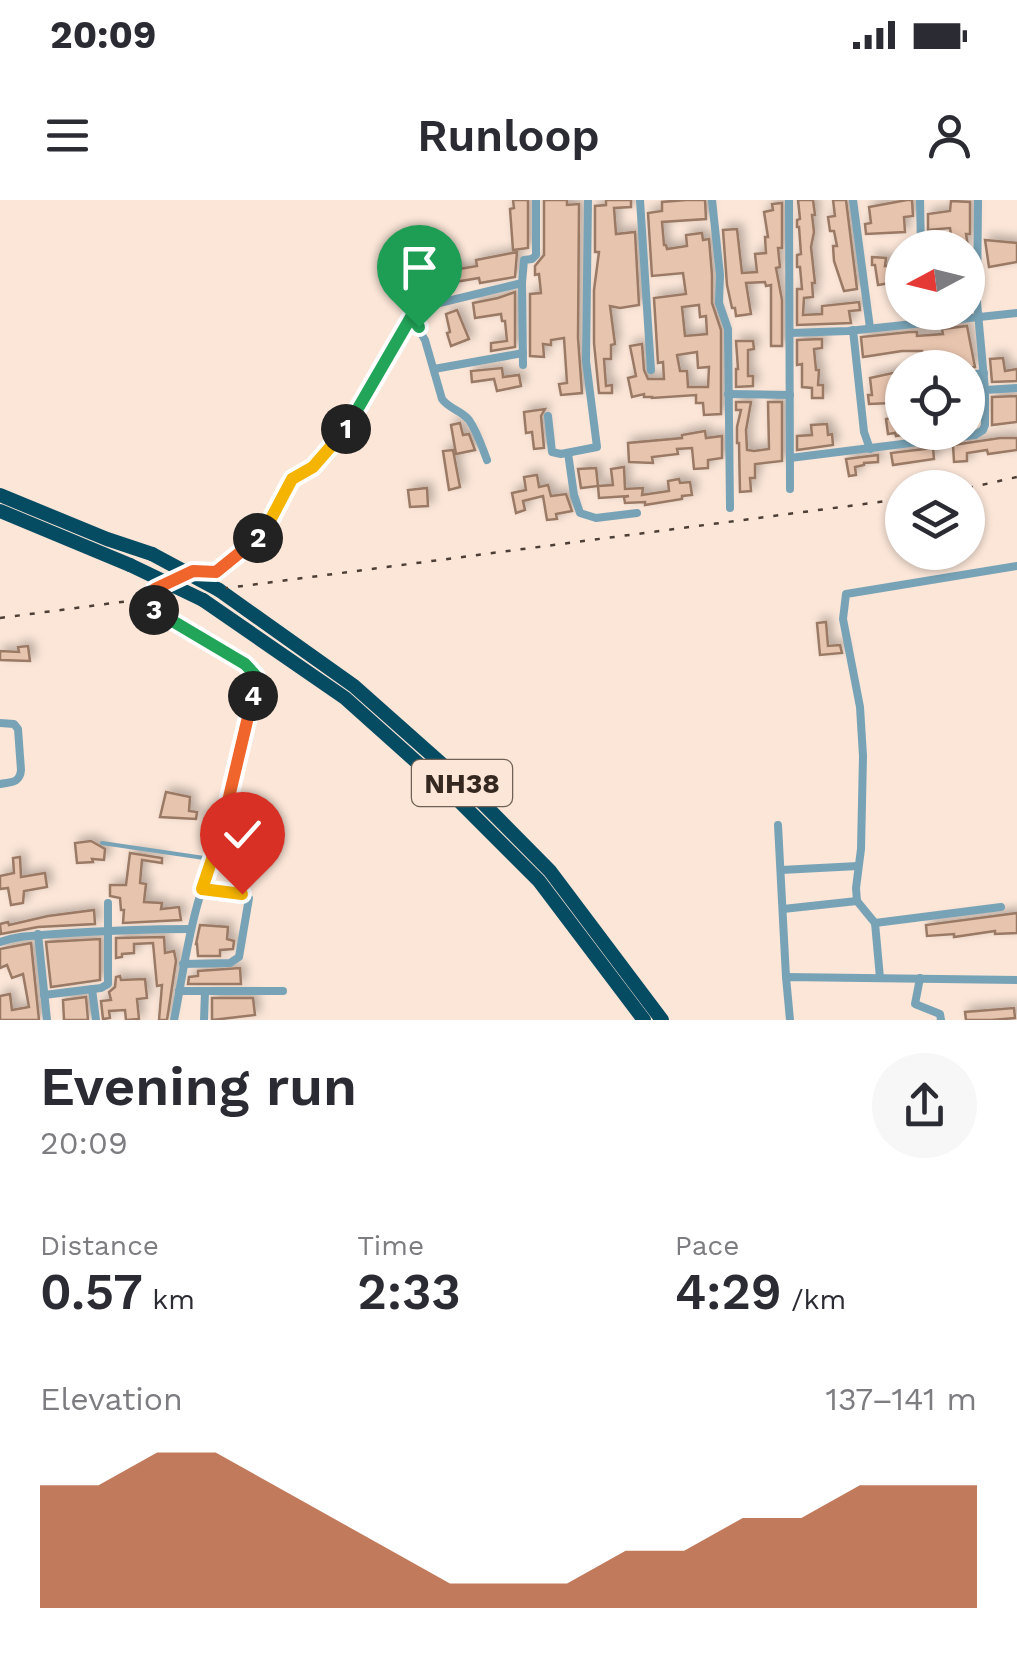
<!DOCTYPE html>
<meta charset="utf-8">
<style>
:root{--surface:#fff;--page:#f7f7f7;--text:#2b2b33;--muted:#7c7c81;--accent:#a74216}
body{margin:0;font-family:"Work Sans",sans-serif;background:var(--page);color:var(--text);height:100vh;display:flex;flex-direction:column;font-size:38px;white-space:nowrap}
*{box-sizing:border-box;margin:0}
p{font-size:32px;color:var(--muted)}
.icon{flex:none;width:55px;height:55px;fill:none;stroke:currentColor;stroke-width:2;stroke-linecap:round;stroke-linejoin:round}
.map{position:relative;height:820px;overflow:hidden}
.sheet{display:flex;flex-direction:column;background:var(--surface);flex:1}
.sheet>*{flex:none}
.needle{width:65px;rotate:263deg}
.tools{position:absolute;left:885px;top:30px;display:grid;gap:20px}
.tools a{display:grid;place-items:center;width:100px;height:100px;border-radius:50%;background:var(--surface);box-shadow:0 2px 8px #0004;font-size:50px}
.pin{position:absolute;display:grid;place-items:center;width:85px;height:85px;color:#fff;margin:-102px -42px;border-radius:50% 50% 50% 0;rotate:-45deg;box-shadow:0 0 10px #0007}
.pin .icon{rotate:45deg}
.km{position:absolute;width:50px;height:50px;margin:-25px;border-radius:50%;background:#222;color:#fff;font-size:28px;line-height:50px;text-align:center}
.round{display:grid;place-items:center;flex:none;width:105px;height:105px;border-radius:52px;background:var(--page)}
.summary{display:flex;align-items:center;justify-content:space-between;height:170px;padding:0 40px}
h1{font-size:55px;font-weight:600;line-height:75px}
.stats{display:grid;grid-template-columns:repeat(3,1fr);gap:15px;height:170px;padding:10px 40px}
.stats div{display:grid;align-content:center}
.stats b{font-size:50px;font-weight:600}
.stats small{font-size:28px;font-weight:400}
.stats p{font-size:28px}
.chart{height:280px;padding:20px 40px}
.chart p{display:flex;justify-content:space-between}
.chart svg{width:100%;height:180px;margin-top:10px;fill:var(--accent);opacity:.7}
.status{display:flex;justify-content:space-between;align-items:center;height:70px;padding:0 50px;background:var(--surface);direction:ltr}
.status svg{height:28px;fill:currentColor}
header{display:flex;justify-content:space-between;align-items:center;height:130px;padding:0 40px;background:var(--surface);font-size:45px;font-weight:600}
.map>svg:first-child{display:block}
</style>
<div class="status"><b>20:09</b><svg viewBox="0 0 49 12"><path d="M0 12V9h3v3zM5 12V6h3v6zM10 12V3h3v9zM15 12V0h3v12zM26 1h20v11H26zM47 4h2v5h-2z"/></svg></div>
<header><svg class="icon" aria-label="menu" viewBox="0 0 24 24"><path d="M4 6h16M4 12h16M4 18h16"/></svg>Runloop<svg class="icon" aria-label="person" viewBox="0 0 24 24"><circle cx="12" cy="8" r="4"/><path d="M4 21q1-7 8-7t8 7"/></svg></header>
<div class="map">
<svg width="1017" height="820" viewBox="0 0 1017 820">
<defs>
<filter id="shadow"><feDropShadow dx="4.5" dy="-4.5" stdDeviation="5" flood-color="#0004"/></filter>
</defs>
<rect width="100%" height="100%" fill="#fbe6d8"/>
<g fill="#e7c4ae" stroke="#9a7a65" stroke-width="2.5" fill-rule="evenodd" filter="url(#shadow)">
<path d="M 513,0 L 528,0 L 528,48 L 513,50 L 510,9 L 514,8 Z"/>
<path d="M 544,0 L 567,0 L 567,5 L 579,4 L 578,138 L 582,193 L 561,195 L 559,184 L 567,183 L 564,138 L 551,140 L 551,145 L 543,144 L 544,157 L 530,156 L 530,94 L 541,93 L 539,74 L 535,75 L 535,66 L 544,55 Z"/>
<path d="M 606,0 L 631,0 L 631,7 L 614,8 L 616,34 L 635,32 L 639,105 L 620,108 L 610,106 L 615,144 L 611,145 L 611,159 L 604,159 L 606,186 L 612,185 L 612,193 L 599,193 L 594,143 L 594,90 L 599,52 L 595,52 L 595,6 L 606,5 Z"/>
<path d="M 686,0 L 705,0 L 706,19 L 662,22 L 664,45 L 666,45 L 667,49 L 687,46 L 686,35 L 702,33 L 703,40 L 709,39 L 712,75 L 712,103 L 721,130 L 721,214 L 704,215 L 703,203 L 696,203 L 696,195 L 652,198 L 652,197 L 644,197 L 644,194 L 632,197 L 628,178 L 636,176 L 630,146 L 642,144 L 644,170 L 648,179 L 664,179 L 663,162 L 658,163 L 654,98 L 686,94 L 683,73 L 652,76 L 648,13 L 662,11 L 662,2 ZM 699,105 L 700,117 L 706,116 L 707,134 L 685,136 L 682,107 ZM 697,152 L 698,168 L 709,167 L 708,187 L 688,187 L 687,171 L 680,171 L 677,155 Z"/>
<path d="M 798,0 L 813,0 L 815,15 L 812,15 L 814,32 L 811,47 L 815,83 L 812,83 L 813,97 L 804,98 L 803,115 L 822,114 L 822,106 L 859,102 L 860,110 L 849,111 L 851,123 L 797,125 L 797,89 L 802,89 L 800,67 L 797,67 L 797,55 L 801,54 L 799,27 L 797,27 L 797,20 L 800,19 Z"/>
<path d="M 833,0 L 846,0 L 857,89 L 844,91 L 834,61 L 833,46 L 837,46 L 834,31 L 830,31 L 828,17 L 835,16 Z"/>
<path d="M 907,0 L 912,0 L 913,16 L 904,17 L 905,32 L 866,34 L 865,24 L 871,23 L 869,7 Z"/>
<path d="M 951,1 L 970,2 L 970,34 L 966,34 L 968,46 L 953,48 L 950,28 L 928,30 L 928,14 L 950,11 Z"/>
<path d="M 782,3 L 782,48 L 778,48 L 780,67 L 776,68 L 782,100 L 782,146 L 771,146 L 771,85 L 766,86 L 765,82 L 746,83 L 751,114 L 736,116 L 735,108 L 732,108 L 727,85 L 723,30 L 737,29 L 742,73 L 757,72 L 755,54 L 766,53 L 765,37 L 768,37 L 764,12 L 773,10 L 772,4 Z"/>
<path d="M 985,40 L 1017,43 L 1017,62 L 989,67 Z"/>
<path d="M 446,50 L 453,70 L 477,66 L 476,60 L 517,52 L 515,77 L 480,83 L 479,78 L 443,84 L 441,72 L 433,73 L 433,69 L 403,77 L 400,65 L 431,58 L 430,53 Z"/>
<path d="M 872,57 L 886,58 L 885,66 L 902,64 L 902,72 L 895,73 L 896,82 L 878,85 L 875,65 L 872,65 Z"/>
<path d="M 515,92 L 515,147 L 491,151 L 491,143 L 507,141 L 505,121 L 502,121 L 501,114 L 475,118 L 473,103 L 498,98 Z"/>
<path d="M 457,110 L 469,139 L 451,146 L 447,133 L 450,132 L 446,114 Z"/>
<path d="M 967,126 L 975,167 L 953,168 L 953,163 L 935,164 L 935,168 L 924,168 L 922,151 L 902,151 L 863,157 L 861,137 L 910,132 L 917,132 L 917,136 L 943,134 L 942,129 Z"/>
<path d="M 822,139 L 822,148 L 814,149 L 816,170 L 819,170 L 818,185 L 823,185 L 823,198 L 812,198 L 812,188 L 802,187 L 802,164 L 797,165 L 797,140 Z"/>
<path d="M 736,141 L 753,141 L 754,149 L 748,150 L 748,176 L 753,176 L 753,186 L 736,187 L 736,169 L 738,169 Z"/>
<path d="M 1003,158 L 1005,171 L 1017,169 L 1017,181 L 992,182 L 990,159 Z"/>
<path d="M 502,168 L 503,177 L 519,175 L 521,186 L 497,191 L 494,179 L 472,182 L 471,171 Z"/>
<path d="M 902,171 L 902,178 L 894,180 L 891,185 L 893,192 L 902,193 L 902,235 L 896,236 L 895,233 L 888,234 L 886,219 L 893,218 L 892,203 L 869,204 L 868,195 L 872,195 L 870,178 Z"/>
<path d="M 977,181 L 978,217 L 968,219 L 968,182 Z"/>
<path d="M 1017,196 L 1017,222 L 992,225 L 992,197 Z"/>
<path d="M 736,202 L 751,202 L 746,230 L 747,250 L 754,251 L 769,249 L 768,202 L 782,202 L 782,261 L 755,264 L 755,278 L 750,278 L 751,291 L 740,292 L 739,243 L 737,243 L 737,227 L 741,210 L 736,210 Z"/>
<path d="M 545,209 L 541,216 L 544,248 L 534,249 L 532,232 L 526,233 L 524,212 Z"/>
<path d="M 460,223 L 463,235 L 469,234 L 475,250 L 456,254 L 451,225 Z"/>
<path d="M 827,224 L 828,235 L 832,234 L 833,245 L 797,250 L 797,236 L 812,235 L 811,225 Z"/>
<path d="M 705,231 L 706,238 L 722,236 L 722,258 L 708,260 L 708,268 L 694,269 L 692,248 L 677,249 L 678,254 L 652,257 L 653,263 L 629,262 L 628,243 L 682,238 L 682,235 Z"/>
<path d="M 1000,238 L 1017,238 L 1017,250 L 988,254 L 987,250 L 967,253 L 967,261 L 954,262 L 953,245 Z"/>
<path d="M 933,248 L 934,259 L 893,265 L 891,253 Z"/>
<path d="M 453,250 L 460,287 L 449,290 L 443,251 Z"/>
<path d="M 878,255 L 878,262 L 864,263 L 864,265 L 855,267 L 856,275 L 849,276 L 846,259 Z"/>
<path d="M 624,267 L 625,289 L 643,288 L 642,295 L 669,291 L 668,281 L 679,279 L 680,283 L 690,282 L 692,295 L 682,296 L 682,299 L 645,305 L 645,302 L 625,303 L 624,297 L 629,296 L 599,298 L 598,286 L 613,285 L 611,269 Z"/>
<path d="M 596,268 L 598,286 L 581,288 L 578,269 Z"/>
<path d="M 537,275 L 539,287 L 548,285 L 551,296 L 566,294 L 572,311 L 556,314 L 557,319 L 547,320 L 543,296 L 523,301 L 525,310 L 516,313 L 512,293 L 526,290 L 524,277 Z"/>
<path d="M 427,288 L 428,306 L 410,307 L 408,290 Z"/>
<path d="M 826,422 L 828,446 L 840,445 L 842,453 L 820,455 L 817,423 Z"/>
<path d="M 28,446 L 30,461 L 0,460 L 0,451 L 19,452 L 18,447 Z"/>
<path d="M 166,592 L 190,597 L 189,611 L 197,612 L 196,619 L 160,617 Z"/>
<path d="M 231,637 L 256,643 L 253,656 L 228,650 Z"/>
<path d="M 91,641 L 105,649 L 104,660 L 92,659 L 93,662 L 77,663 L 75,643 Z"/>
<path d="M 130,653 L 162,658 L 162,663 L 142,660 L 140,683 L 146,684 L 144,702 L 162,703 L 161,709 L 179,707 L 181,720 L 123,723 L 124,710 L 121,710 L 120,698 L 110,696 L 110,685 L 126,685 Z"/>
<path d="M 20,657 L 21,677 L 45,673 L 47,687 L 24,691 L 23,703 L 11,705 L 8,688 L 0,689 L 0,676 L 14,673 L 13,658 Z"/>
<path d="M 94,710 L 95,724 L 38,727 L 1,734 L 0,724 L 8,722 L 9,725 L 48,716 Z"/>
<path d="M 1017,713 L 1017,733 L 995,734 L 995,731 L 954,737 L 954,734 L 927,736 L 926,725 Z"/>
<path d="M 200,725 L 228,727 L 227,739 L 234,741 L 233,749 L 220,750 L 220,756 L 198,756 L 197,744 L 196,744 Z"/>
<path d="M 164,737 L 165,753 L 174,751 L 176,761 L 167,820 L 159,820 L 162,785 L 157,786 L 153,743 L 134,744 L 134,753 L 122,754 L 122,757 L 116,758 L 116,738 Z"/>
<path d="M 100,739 L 100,780 L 51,787 L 46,742 Z"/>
<path d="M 31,743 L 39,820 L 0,820 L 0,796 L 10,794 L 12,810 L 29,807 L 23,774 L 12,778 L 7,765 L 0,768 L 0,749 Z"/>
<path d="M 240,768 L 241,784 L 188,784 L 189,777 L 198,776 L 198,771 Z"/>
<path d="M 120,776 L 121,780 L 145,779 L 147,798 L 137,799 L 139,819 L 126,820 L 125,810 L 109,811 L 110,818 L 103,819 L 101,801 L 111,800 L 109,792 L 115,787 L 116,777 Z"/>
<path d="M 86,797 L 88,820 L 64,820 L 63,800 Z"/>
<path d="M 212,798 L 253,798 L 255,815 L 212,820 Z"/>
<path d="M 1014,808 L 1015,818 L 991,820 L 966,820 L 965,812 Z"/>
</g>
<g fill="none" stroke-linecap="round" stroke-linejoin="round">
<path stroke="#78a3b6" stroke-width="4" d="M 102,643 L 211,659"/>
<g stroke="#78a3b6" stroke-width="8">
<path d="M 640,0 L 651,170"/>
<path d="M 712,0 L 720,75 L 719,103 L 728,129 L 730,308"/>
<path d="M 789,0 L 790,289"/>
<path d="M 853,0 L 870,128"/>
<path d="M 920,0 L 921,48"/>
<path d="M 522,83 L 523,165"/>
<path d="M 411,117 L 425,140 L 442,199 C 449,209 461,210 469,220 C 477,231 482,247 487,260"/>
<path d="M 853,130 L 864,232 L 870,249"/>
<path d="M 790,133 L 848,131 L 1017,113"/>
<path d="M 434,169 L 523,153"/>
<path d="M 968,175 L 984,173"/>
<path d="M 898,186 L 902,185"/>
<path d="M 985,190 L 1017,188"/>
<path d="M 728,194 L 790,195"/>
<path d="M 548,216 L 552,252 L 561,254 L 597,247 L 586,161 L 588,0"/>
<path d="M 568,253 L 574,295 L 580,313 L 596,318 L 637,313"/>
<path d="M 790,258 L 975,235 L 983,230 L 985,225 L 985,190 L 977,102 L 978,0"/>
<path d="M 0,523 L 14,524 L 18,529 L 21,570 C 20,583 11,582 0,584"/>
<path d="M 778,625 L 786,777"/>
<path d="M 781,670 L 858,666"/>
<path d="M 783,709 L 857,701"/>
<path d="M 875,723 L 1001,707"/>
<path d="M 38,734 L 47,820"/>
<path d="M 0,742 C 19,735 35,736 55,734 C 100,731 145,729 191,729"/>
<path d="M 183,764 L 230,763 L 239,757 L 249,698 L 246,695 L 202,689"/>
<path d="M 880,778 L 875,723 L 857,701 L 856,688 L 861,649 L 863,556 L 860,507 L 843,419 L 846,394 L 1017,366"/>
<path d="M 920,778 L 915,804 L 940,814 L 941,820"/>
<path d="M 92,789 L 96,820"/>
<path d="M 179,791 L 283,791"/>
<path d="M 44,795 L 101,788 L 108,784 L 108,703"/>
<path d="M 174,820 C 182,780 187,739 199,699 C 221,626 247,552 255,476 L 245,464 L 151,408 C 149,388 173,377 191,372 C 198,370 208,371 216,372 L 264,332 L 293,279 L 313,267 L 345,230 L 416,111 L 423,107 L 522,83 L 524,60 L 532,59 L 536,55 L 536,0"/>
<path d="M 204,820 L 205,791"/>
<path d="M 790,820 L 786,777 L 1017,780"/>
</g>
<g stroke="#054c63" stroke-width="14">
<path d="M 0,295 L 107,339 L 152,354"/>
<path d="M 0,311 L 130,365"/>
<path d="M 219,390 L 354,486 L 461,581 L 550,671 L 662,820"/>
<path d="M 203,400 L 345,498 L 450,592 L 539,681 L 644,820"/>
</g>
<g stroke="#4d3f36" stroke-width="2.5" stroke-dasharray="5 10" stroke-linecap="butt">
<path d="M 968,288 L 1017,277"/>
<path d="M 0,418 L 902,299"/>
</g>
<g stroke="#054c63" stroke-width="14">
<path d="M 152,354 L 219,390"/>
<path d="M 130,365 L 203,400"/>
</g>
</g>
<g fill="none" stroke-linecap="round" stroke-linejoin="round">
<defs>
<path id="split-1" d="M 346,229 L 411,117 L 419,127"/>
<path id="split-2" d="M 258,338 L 264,332 L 292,279 L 313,267 L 346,229"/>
<path id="split-3" d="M 154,410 L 151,408 L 150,398 L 155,389 L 193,371 L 216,372 L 258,338"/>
<path id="split-4" d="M 154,410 L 245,464 L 256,476 L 253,496"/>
<path id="split-5" d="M 220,635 L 253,496"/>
<path id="split-6" d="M 220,635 L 202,689 L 242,694"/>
</defs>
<use href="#split-1" stroke="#fff" stroke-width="20"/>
<use href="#split-2" stroke="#fff" stroke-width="20"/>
<use href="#split-3" stroke="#fff" stroke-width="20"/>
<use href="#split-4" stroke="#fff" stroke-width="20"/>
<use href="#split-5" stroke="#fff" stroke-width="20"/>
<use href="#split-6" stroke="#fff" stroke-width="20"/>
<use href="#split-1" stroke="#22a559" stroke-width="12"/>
<use href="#split-2" stroke="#f5b400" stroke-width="12"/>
<use href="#split-3" stroke="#f0652b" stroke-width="12"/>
<use href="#split-4" stroke="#22a559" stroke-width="12"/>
<use href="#split-5" stroke="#f0652b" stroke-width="12"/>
<use href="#split-6" stroke="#f5b400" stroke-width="12"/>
</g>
<g text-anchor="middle" stroke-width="8" stroke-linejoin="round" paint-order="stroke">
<rect fill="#fbe6d8" stroke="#706157" stroke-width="2.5" x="412" y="560" width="100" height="46" rx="8"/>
<g font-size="28" font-weight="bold" fill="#352820">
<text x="462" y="593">NH38</text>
</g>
</g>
</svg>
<div class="tools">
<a><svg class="needle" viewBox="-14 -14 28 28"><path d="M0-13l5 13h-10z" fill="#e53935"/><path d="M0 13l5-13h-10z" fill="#7c7c81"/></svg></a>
<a><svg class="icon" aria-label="locate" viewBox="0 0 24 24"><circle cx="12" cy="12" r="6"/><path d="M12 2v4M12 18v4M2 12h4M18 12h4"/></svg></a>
<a><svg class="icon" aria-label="layers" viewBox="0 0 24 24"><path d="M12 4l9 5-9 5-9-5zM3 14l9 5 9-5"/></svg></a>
</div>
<div class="pin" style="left:419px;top:127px;background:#1e9e55"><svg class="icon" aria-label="arrive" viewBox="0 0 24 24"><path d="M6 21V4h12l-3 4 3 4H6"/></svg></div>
<div class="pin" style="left:242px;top:694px;background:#d93025"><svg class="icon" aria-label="check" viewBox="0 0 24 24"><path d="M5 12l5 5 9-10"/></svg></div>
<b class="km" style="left:346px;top:229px">1</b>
<b class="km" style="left:258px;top:338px">2</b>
<b class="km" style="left:154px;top:410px">3</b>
<b class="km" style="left:253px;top:496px">4</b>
</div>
<section class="sheet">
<div class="summary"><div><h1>Evening run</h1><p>20:09</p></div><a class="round"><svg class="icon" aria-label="share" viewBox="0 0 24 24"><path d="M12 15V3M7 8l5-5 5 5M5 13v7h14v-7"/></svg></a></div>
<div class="stats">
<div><p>Distance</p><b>0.57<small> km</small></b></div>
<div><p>Time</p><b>2:33</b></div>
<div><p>Pace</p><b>4:29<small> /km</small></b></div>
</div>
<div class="chart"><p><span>Elevation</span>137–141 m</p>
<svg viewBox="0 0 160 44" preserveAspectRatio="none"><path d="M0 44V14L10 14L20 6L30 6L40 14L50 22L60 30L70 38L80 38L90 38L100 30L110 30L120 22L130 22L140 14L150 14L160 14V44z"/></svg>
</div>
</section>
